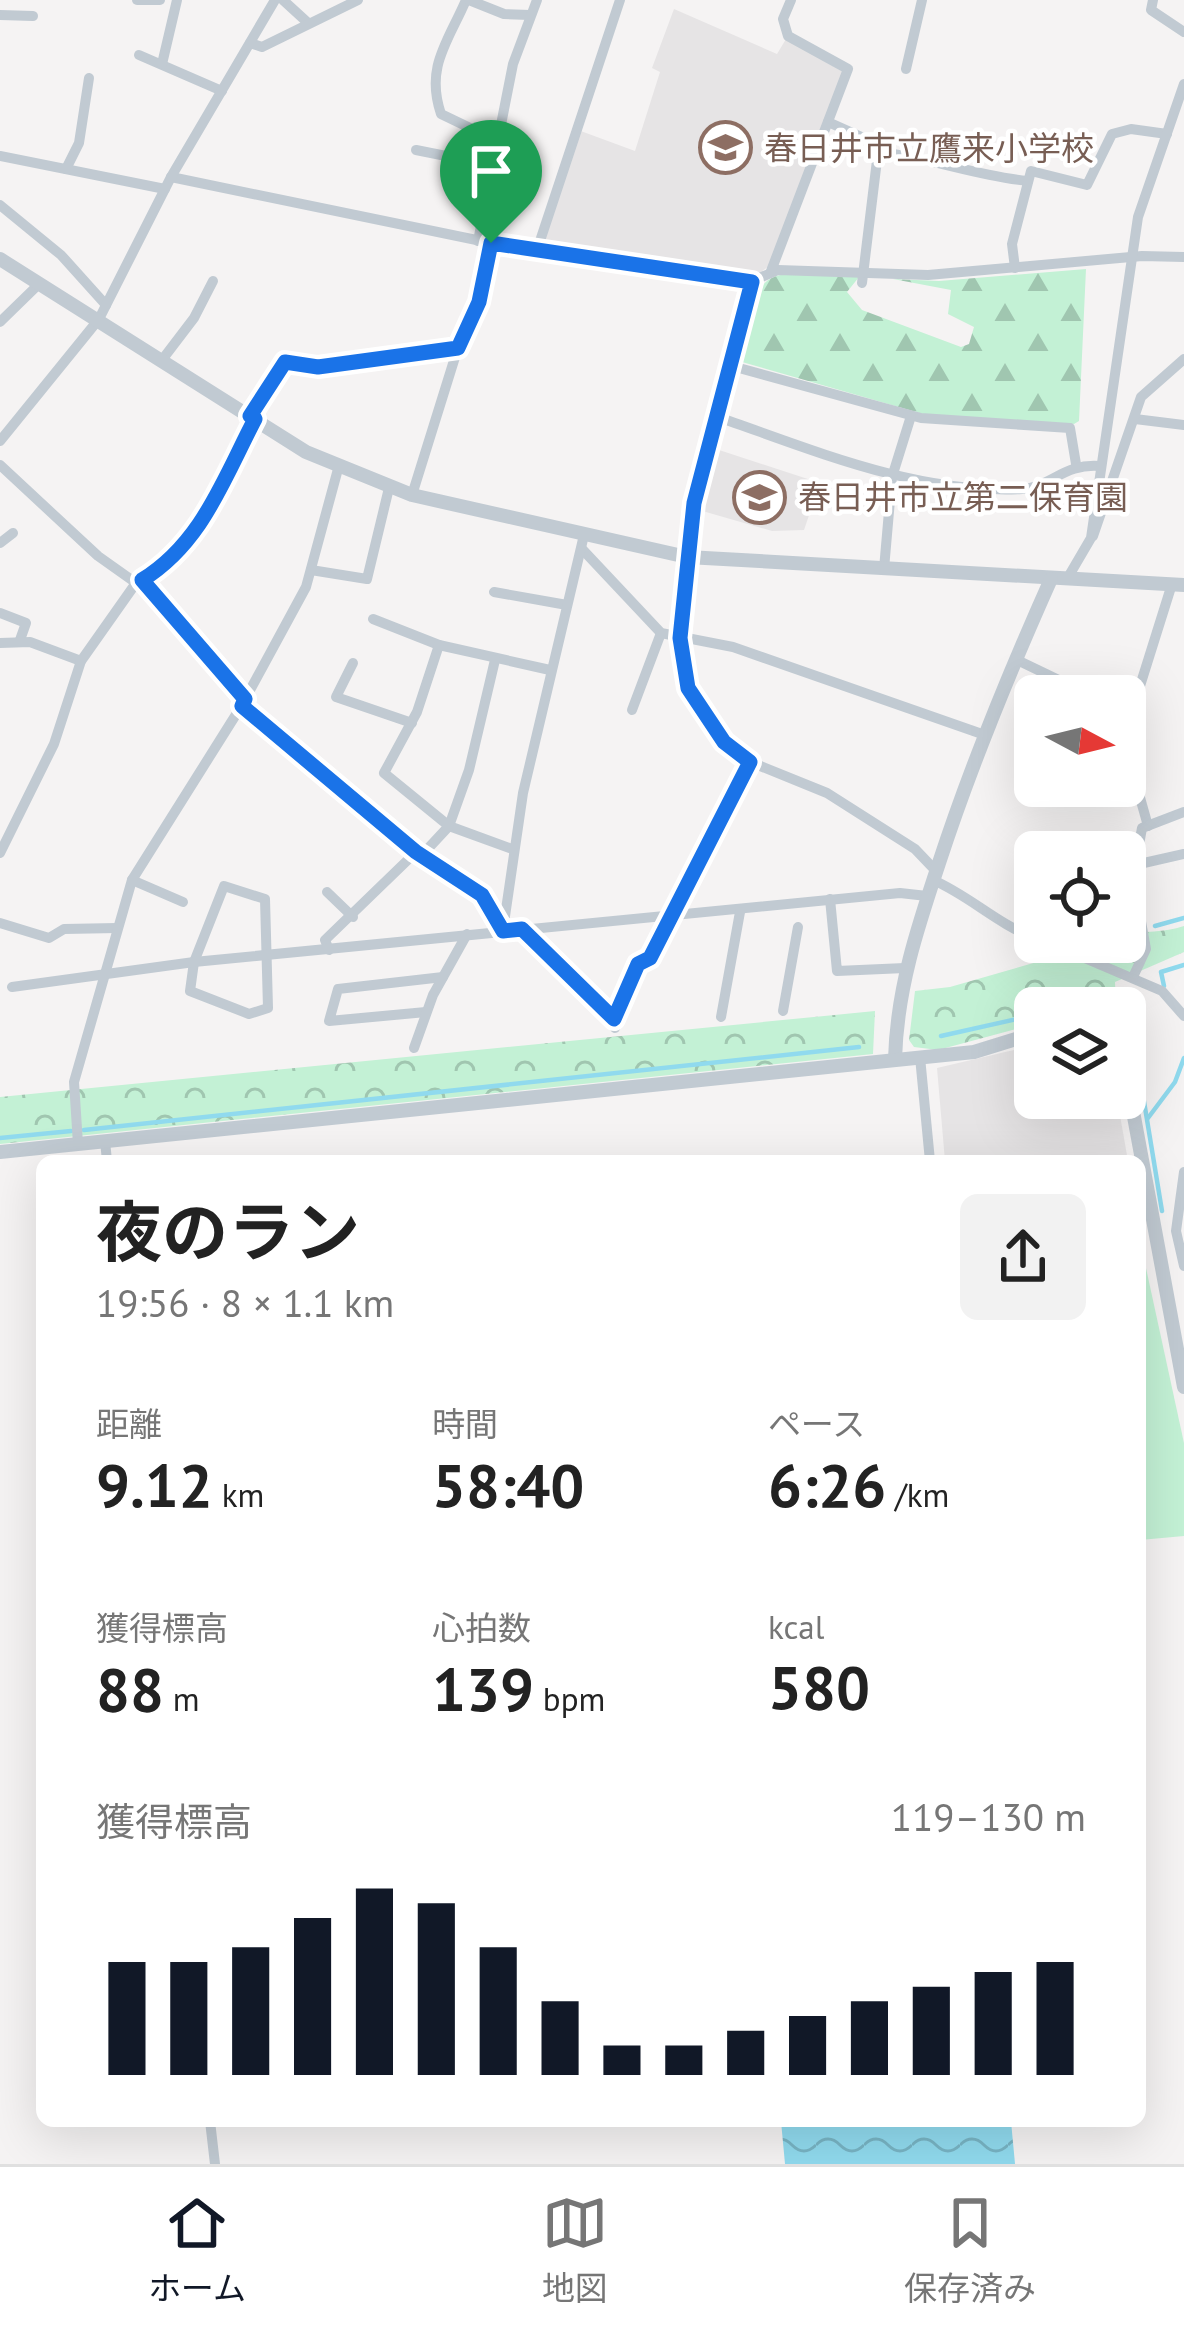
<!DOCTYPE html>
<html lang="ja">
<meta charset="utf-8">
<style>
:root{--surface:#fff;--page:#f2f2f2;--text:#222;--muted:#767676;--line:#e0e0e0;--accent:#111827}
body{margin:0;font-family:"PT Sans","Noto Sans JP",sans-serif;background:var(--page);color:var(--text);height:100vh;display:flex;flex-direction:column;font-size:45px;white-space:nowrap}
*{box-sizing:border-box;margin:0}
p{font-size:39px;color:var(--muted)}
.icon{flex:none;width:66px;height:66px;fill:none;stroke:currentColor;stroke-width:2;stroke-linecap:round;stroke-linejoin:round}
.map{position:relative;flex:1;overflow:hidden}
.details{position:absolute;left:36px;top:1155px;width:1110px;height:972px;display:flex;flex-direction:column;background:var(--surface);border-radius:18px;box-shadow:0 12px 48px #0002}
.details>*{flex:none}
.needle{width:78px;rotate:97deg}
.tools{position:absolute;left:1014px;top:675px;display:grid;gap:24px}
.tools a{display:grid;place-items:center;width:132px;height:132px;border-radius:18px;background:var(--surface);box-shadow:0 12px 48px #0002;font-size:60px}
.pin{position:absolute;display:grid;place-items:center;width:102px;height:102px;color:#fff;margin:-123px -51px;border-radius:50% 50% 50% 0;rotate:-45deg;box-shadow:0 0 12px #0007}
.pin .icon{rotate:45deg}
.round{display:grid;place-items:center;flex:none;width:126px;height:126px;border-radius:18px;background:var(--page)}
.summary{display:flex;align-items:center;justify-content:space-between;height:204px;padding:0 60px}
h1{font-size:66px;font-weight:700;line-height:90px}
.figures{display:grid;grid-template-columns:repeat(3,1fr);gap:18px;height:204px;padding:12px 60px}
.figures div{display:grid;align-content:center}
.figures b{font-size:60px;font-weight:700}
.figures small{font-size:33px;font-weight:400}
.figures p{font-size:33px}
.chart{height:336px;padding:24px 60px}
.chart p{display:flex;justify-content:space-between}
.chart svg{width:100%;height:216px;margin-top:12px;stroke:var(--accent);stroke-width:6}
.menu{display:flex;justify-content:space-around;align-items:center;height:168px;border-top:3px solid var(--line);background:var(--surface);font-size:33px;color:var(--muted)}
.menu a{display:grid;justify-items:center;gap:6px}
.menu .selected{color:var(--accent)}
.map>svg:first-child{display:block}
</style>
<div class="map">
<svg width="1184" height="2164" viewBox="0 0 1184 2164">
<defs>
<pattern id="forest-firs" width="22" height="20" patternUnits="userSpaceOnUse" patternTransform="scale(3)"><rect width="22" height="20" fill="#c3f1d5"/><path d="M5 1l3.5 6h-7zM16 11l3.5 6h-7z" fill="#a0c6b0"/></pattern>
<pattern id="park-crowns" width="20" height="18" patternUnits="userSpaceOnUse" patternTransform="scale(3)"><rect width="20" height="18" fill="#c3f1d5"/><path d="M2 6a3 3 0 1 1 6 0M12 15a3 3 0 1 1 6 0" fill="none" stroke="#a0c6b0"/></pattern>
<pattern id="water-waves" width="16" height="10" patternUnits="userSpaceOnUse" patternTransform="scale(3)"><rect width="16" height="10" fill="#90daee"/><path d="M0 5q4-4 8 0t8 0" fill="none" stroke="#78b4c4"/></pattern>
</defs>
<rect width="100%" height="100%" fill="#f5f3f3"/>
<g fill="#e6e4e5">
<path d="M 674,9 L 777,54 L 786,39 L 843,72 L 769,266 L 753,278 L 541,243 L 578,130 L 635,151 L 660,72 L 652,68 Z"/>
<path d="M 713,448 L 820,483 L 804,530 L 772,531 L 699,510 Z"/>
<path d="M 1035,1045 L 1035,1098 L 1117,1098 L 1128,1161 L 945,1161 L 937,1068 Z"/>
</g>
<path fill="url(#forest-firs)" d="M 1086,269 L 1079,421 L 1074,424 L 923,414 L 735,360 C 767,259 754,273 859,277 L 847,292 L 862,310 L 961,347 L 969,344 L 974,327 L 948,314 L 951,290 L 893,279 L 939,281 Z"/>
<g fill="url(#park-crowns)">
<path d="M 1184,926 L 1184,952 L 1115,982 L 1116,1008 L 1035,1008 L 1035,1024 L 938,1050 L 914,1047 L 909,1040 L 915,991 L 950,987 L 1106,942 L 1125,942 L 1125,936 C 1145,930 1163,933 1184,926 Z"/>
<path d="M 875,1011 L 873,1054 L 0,1144 L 0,1097 Z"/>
</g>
<path fill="#c3f1d5" d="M 1141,1245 L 1184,1443 L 1184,1536 L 1140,1540 Z"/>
<path fill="url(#water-waves)" d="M 781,2121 L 1011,2121 L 1015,2164 L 785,2164 Z"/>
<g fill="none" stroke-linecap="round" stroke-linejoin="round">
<g stroke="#90daee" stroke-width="4.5">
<path d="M 1155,926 L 1184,918"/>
<path d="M 1164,986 L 1161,972 L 1184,965"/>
<path d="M 1069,1008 L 1119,991 L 1127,998 L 1162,1211"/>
<path d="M 941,1036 L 1035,1015"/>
<path d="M 1148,1118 L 1175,1082 L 1184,1058"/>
<path d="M 84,1130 L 859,1047"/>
<path d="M 0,1138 L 71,1131"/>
</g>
<g stroke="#c1cad2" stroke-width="10">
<path d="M 137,0 L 160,0"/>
<path d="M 283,0 L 307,22"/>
<path d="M 466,0 C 448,42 425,67 441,114 L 495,140"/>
<path d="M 469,0 L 504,14 L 530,15"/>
<path d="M 1153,0 L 1151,10 L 1184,32"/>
<path d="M 0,15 L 33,16"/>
<path d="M 250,43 L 262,47 L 358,0"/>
<path d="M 139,55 L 222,91"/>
<path d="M 162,64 L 177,0"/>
<path d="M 906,69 L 922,0"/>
<path d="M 828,122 L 875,143 L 878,152 L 862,283"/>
<path d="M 416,150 L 491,165"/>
<path d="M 878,152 C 929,157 976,176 1028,181"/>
<path d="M 0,156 L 165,189"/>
<path d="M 66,169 L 79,143 L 89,78"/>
<path d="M 171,177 L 491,243 L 743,285 L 778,270 L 928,275 L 1142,256 L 1184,257"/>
<path d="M 0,205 L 61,255 L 106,305"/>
<path d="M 478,241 L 513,64 L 537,0"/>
<path d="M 537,250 L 620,0"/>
<path d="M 1015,268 L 1012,244 L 1031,171 L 1087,185 L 1112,134 L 1131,129 L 1167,134"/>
<path d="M 771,271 L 848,69 L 788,36 L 783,19 L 791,0"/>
<path d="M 752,282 L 694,503 L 680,638 L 689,688 L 738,757 L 827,793 L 915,849 L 936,871"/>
<path d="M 0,322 L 40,283"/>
<path d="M 162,360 L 194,318 L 213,281"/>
<path d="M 728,365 L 921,418 L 1070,428 L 1076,464"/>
<path d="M 250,416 L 285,362 L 318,367 L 458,348"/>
<path d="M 715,416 C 814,450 915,494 1022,489 C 1051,487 1064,463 1100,466"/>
<path d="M 1135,419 L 1184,425"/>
<path d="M 0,441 L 99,319 L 171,177 L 275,0"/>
<path d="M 0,465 L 98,556 L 136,583"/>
<path d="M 412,495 L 456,354 L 479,302 L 491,243"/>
<path d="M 1093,536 L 1141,397 L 1184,359"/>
<path d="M 0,543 L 13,533"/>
<path d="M 582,549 L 661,633 L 733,647 L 982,734"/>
<path d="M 884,569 L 892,477 L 911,416"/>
<path d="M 311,570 L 367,579 L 389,488"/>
<path d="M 1067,579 L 1091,538 L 1138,217 L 1184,84"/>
<path d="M 142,580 L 245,699"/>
<path d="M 494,592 L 567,605"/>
<path d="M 0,613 L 26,623 L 20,640"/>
<path d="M 373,619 L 439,645 L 550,670"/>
<path d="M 0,643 L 30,642 L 81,661"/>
<path d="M 1015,659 L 1092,696"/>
<path d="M 495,660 L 469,770 L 449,826 L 512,849"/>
<path d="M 353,663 L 336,697 L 412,723"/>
<path d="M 242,705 L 416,852 L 482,895 L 502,928"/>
<path d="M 1125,707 L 1134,705 L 1172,584"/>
<path d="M 632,710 L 661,633"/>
<path d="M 1125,744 L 1148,826"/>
<path d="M 0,853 L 54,744 L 81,661 L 136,583 L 176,559 L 192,537 L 255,420"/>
<path d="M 422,855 L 449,826 L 384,773 L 417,712 L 439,645"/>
<path d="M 1135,865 L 1184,854"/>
<path d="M 132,880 L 183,902"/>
<path d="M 933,880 C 970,896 997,924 1035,938"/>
<path d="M 224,886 L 265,899 L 268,1008 L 249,1014 L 190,991 L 194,962 Z"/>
<path d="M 327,892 L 353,917"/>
<path d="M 830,899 L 837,971 L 905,968"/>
<path d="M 0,923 L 49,938 L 64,929 L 117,928"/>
<path d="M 522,929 L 614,1019"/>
<path d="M 503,930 L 523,793 L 584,535"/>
<path d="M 1047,942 L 1162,991 L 1184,1016"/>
<path d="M 329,950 L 325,940 L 416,852"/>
<path d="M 1133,977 L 1146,949 L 1133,878 L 1142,828 L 1184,812"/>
<path d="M 12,987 L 194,962 L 900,893 L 927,896"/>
<path d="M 783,1011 L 798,927"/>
<path d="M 426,1012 L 329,1021 L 338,989 L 443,977"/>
<path d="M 721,1017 L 740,912"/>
<path d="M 615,1028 L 638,964 L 650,958 L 750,762"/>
<path d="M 414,1048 L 433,995 L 467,934"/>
<path d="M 920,1057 L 930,1161"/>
<path d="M 105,1141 L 107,1161"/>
<path d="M 78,1144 L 74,1082 L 132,880 L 242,705 L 306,587 L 338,469"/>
<path d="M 1184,1172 L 1176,1231 L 1184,1266"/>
<path d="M 210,2121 L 215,2164"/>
</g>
<g stroke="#c1cad2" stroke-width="14">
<path d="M 0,259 L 306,452 L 412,495 L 687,557 L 1184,585"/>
<path d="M 895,1059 C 897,989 917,929 939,863 C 971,765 1009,673 1051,579"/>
<path d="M 1125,1068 L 1184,1387"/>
<path d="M 0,1152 L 974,1052 L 1035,1033"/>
</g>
</g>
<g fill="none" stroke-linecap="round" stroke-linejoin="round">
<defs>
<path id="route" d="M 491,243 L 752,282 L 694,503 L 680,638 L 688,688 L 724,742 L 750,762 L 650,958 L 638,964 L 614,1019 L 522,929 L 503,931 L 482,895 L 416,852 L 242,706 L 245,699 L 142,580 C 202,543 223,480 255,419 L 250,416 L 285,362 L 318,367 L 458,348 L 479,302 Z"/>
</defs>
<use href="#route" stroke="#fff" stroke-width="24"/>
<use href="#route" stroke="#1a73e8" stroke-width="15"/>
</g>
<defs>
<symbol id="school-ring" viewBox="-11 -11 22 22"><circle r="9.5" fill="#fff" stroke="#8d6e63" stroke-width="1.5"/><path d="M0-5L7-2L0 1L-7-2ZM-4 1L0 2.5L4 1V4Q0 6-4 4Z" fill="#8d6e63"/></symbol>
</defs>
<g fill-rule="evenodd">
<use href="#school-ring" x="696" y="118" width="59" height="59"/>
<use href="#school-ring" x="730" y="468" width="59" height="59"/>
</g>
<g text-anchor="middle" stroke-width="9" stroke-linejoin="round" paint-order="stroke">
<g font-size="33" fill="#785e54" stroke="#fff" text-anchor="start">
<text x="764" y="160">春日井市立鷹来小学校</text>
<text x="798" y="509">春日井市立第二保育園</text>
</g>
</g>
</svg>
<div class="tools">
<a><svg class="needle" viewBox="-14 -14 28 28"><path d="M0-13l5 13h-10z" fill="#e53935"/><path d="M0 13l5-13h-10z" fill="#767676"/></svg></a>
<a><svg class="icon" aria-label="locate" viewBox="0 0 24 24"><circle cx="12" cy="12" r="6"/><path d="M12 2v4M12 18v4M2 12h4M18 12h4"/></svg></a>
<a><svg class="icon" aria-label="layers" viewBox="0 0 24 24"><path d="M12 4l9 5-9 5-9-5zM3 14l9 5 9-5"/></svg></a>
</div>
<div class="pin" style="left:491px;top:243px;background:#1e9e55"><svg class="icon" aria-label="arrive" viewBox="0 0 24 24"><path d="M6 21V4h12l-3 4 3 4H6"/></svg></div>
<section class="details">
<div class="summary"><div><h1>夜のラン</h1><p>19:56 · 8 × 1.1 km</p></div><a class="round"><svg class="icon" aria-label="share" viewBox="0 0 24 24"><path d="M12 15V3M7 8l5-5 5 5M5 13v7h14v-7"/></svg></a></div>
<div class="figures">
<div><p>距離</p><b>9.12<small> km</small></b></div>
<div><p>時間</p><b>58:40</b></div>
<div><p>ペース</p><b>6:26<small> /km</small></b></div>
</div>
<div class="figures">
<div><p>獲得標高</p><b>88<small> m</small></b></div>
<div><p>心拍数</p><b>139<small> bpm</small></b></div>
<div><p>kcal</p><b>580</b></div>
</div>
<div class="chart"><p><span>獲得標高</span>119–130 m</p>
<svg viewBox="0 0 160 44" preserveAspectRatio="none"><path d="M5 44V21M15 44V21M25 44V18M35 44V12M45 44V6M55 44V9M65 44V18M75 44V29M85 44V38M95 44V38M105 44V35M115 44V32M125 44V29M135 44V26M145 44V23M155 44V21"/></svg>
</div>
</section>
</div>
<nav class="menu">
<a class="selected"><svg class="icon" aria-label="home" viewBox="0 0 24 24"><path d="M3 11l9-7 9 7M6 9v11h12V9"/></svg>ホーム</a>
<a><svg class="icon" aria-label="map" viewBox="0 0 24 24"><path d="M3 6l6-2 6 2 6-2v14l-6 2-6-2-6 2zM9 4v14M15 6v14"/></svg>地図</a>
<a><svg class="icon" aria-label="saved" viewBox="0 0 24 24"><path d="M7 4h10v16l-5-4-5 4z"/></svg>保存済み</a>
</nav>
